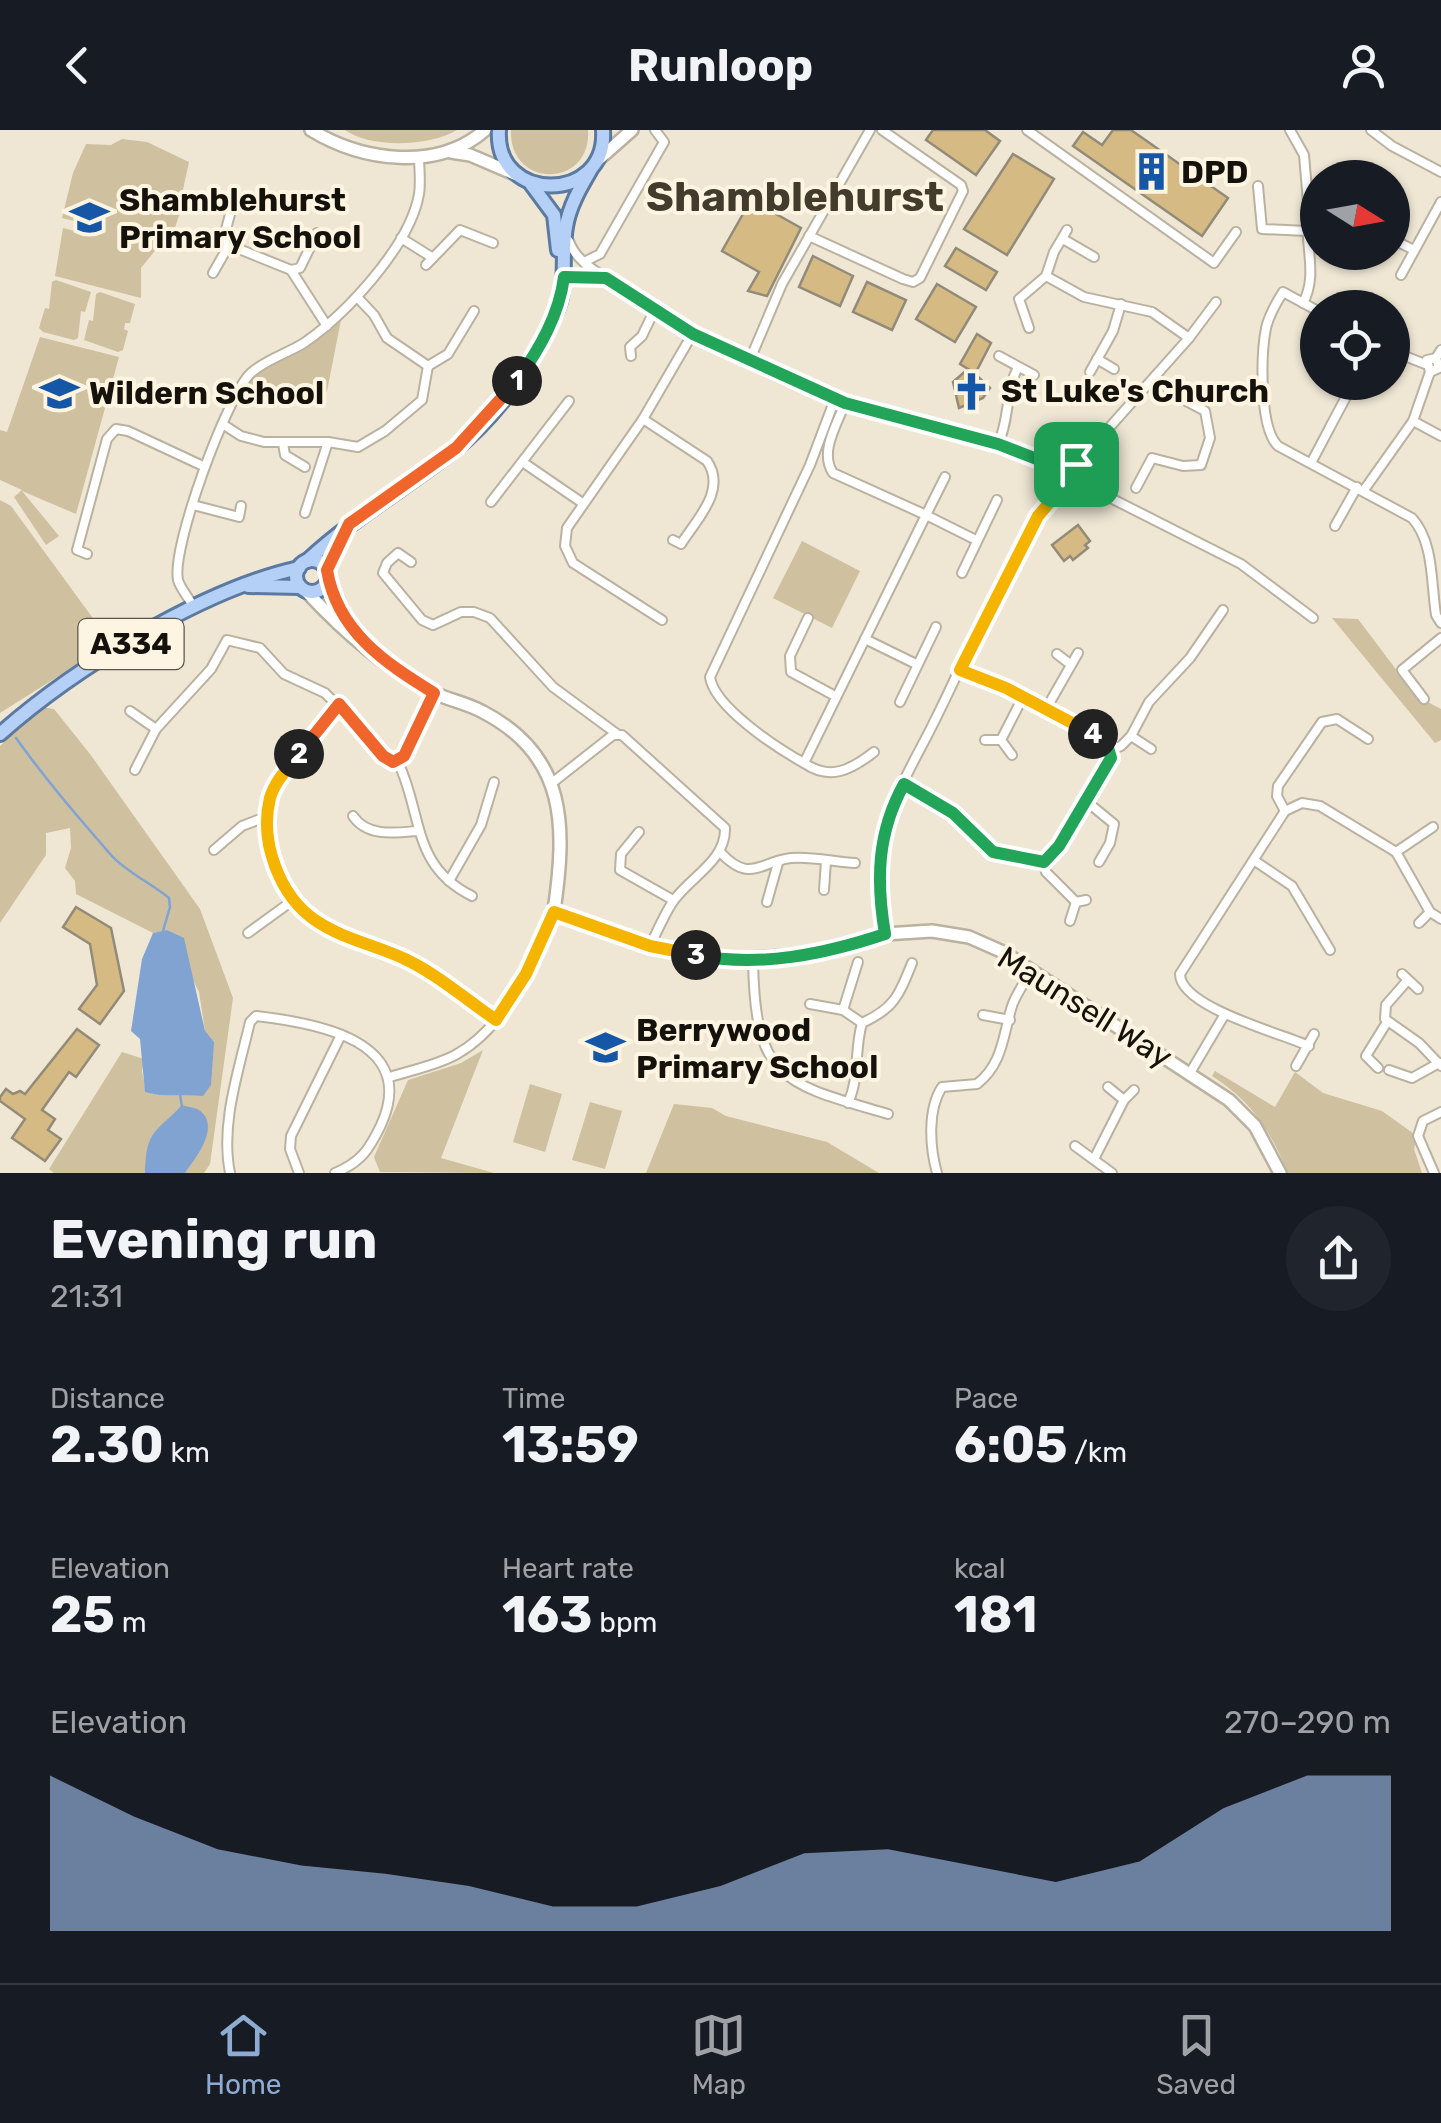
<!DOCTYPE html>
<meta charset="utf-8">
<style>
:root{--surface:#171b24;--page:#20242c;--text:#f1f3f6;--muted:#9ea1a6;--line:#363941;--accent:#8eacd2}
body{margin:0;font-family:Rubik,sans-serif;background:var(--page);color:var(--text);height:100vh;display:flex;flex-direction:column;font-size:38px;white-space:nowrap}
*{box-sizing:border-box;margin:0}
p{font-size:32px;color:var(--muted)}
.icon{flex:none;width:55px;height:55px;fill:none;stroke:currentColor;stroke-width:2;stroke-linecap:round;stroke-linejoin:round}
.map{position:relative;height:1043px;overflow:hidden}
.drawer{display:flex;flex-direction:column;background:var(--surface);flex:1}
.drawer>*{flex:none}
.needle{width:65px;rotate:101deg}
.buttons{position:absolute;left:1300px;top:30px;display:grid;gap:20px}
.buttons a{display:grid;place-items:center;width:110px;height:110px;border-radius:50%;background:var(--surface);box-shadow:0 2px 8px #0004;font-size:50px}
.pin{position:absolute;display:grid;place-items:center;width:85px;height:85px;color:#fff;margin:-42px;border-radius:20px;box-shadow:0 5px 15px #0006}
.km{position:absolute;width:50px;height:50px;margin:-25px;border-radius:50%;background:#222;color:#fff;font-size:28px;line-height:50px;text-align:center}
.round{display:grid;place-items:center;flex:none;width:105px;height:105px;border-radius:52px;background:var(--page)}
.headline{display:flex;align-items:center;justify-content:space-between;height:170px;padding:0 50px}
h1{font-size:55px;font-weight:700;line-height:75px}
.stats{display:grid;grid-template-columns:repeat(3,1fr);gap:15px;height:170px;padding:10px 50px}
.stats div{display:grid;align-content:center}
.stats b{font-size:50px;font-weight:700}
.stats small{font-size:28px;font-weight:400}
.stats p{font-size:28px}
.chart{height:280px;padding:20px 50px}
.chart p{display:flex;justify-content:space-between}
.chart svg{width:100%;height:180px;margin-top:10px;fill:var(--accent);opacity:.7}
header{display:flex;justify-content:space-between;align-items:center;height:130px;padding:0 50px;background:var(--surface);font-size:45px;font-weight:700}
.menu{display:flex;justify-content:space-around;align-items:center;height:140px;border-top:2px solid var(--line);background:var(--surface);font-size:28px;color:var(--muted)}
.menu a{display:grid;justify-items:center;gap:5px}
.menu .current{color:var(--accent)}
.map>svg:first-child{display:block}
</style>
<header><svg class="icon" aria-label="back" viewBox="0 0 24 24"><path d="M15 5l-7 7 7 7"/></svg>Runloop<svg class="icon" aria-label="person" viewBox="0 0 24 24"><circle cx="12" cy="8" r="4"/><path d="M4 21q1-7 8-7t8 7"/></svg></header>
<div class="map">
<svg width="1441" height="1043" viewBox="0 0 1441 1043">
<rect width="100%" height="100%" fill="#efe7d4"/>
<g fill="#cfc09f">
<path d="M 345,0 L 457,0 C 429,17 369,18 345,0 Z"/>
<path d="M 511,0 L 588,0 C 592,58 509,60 511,0 Z"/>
<path d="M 122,9 L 147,12 L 189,32 L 182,64 L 184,70 L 169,116 L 158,117 L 141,138 L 141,168 L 55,146 L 63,98 L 90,105 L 90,95 L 62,88 L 73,43 L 86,14 L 111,15 Z"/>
<path d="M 56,150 L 91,162 L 85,182 L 81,181 L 78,208 L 74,210 L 43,202 L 39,198 L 45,178 L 49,179 L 52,152 Z"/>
<path d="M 100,162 L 135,174 L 130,193 L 125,193 L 124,199 L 128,201 L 123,220 L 118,222 L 84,210 L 89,190 L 93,191 L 96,164 Z"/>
<path d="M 341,190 L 327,261 L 323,268 L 286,253 L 280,270 L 243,260 C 265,228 310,215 341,190 Z"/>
<path d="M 40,207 L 119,227 L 76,384 L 22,361 L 59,406 L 46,415 L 14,367 L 22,360 L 0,350 L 0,300 L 7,302 Z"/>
<path d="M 0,370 L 11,376 L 111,513 L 0,583 Z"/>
<path d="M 802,411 L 860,441 L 832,498 L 773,468 Z"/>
<path d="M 1332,488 L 1358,489 L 1416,566 L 1441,579 L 1441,610 L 1435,613 Z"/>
<path d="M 41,577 L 54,579 L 90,624 L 200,779 L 233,868 L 210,1034 L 204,1043 L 54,1043 L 49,1039 L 122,922 L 144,929 L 142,941 L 146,962 C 166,968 182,964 202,966 L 205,901 L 199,862 L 168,800 L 153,803 L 76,764 L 75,751 L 65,738 L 71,718 L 70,698 L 46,703 L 46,725 L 0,793 L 0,616 Z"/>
<path d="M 483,920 L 441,1028 L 494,1043 L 380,1042 L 374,1027 L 408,950 L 461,933 Z"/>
<path d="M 1215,941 L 1275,977 L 1295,942 L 1323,963 L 1382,981 L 1417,1006 L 1414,1019 L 1422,1043 L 1288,1043 C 1270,1000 1252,972 1212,946 Z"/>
<path d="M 530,954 L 562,964 L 545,1022 L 513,1012 Z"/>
<path d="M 590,972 L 622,981 L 605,1039 L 572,1030 Z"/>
<path d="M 674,974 L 712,978 L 726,986 L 827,1012 L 879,1043 L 646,1043 Z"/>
</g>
<g fill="#81a3d2">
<path d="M 167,800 L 184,808 L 205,901 L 214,912 L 211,955 L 203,966 C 182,964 166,968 145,962 L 140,909 L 131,901 L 142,829 L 153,803 Z"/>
<path d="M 182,975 C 187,977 194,977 199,980 C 222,996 195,1029 185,1043 L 145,1043 C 146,999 156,1003 182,975 Z"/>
</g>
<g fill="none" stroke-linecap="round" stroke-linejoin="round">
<g stroke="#81a3d2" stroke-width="2.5">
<path d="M 16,608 C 46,650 78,687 111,725 C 126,742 151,753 169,768 L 170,777 L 163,801"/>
<path d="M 180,964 L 182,977"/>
</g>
</g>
<g fill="#d5bb83" stroke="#938b7a" stroke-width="2.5">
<path d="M 933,0 L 985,0 L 1000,11 L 976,45 L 926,10 Z"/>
<path d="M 1113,0 L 1131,0 L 1228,68 L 1202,106 L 1073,16 L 1083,2 L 1102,15 Z"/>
<path d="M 1013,24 L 1054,49 L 1007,125 L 964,99 Z"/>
<path d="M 751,70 L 801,98 L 767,166 L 748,161 L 759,142 L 722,121 Z"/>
<path d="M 956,118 L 997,142 L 986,160 L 945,136 Z"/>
<path d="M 813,126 L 853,146 L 840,176 L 799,157 Z"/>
<path d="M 867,152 L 906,170 L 892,200 L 853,182 Z"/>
<path d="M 937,154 L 976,177 L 955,212 L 916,189 Z"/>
<path d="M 977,204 L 991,213 L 975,244 L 990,258 L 983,268 L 959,278 L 953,252 L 968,239 L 960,234 Z"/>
<path d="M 1078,395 L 1090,411 L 1085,415 L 1088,418 L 1073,430 L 1070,426 L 1064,431 L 1052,415 Z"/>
<path d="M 76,777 L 111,798 L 124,861 L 100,894 L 79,879 L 97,855 L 90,814 L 63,797 Z"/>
<path d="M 77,899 L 99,915 L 76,947 L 69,942 L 42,980 L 55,989 L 48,1000 L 61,1009 L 45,1031 L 12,1008 L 25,989 L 0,971 L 0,967 L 6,959 L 13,964 L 20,961 L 25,964 Z"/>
</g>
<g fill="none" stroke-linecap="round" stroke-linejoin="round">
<defs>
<g id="street">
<path d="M 1027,0 L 1214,133 L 1236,102"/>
<path d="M 1290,0 L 1304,25 L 1308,72 L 1318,79"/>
<path d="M 1371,0 L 1392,16 L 1441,42"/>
<path d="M 1258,56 L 1262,99 L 1307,101"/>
<path d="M 234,69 L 224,107 L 229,115 L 291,140 L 327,196"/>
<path d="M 809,106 L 903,149 L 913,152 L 920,148 L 963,61 L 961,55 L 882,0"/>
<path d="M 401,108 L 433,128"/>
<path d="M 1063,109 L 1094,127"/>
<path d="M 1392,109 L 1414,120"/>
<path d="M 569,111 C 577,135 605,146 625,160 C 694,205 769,250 849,274 C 920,296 991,310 1061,339"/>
<path d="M 584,132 L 600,124 L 664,12 L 655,0"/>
<path d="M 426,135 L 460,100 L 493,113"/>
<path d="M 291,140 L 300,138 L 317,103"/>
<path d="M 213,143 L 229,115"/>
<path d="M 1401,145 L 1441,72"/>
<path d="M 1046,146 L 1084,167 L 1152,182 L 1189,208"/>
<path d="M 564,147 L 602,147"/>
<path d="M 357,167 L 374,185 L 387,208 L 428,236 L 448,224 L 474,181"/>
<path d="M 1303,173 C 1320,142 1301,108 1310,76"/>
<path d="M 1318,181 L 1283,162 C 1276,173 1269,185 1266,198 C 1261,224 1259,298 1278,316 L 1412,388 C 1434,412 1431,453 1436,485 L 1441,493"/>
<path d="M 1029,198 L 1019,169 L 1046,146 L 1054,122 L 1067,100"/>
<path d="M 1392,221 L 1425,234"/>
<path d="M 631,226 L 630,217 L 642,206 L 655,179"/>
<path d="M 999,226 L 1034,245"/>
<path d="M 1436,228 L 1439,238 L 1430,242 L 1427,230 L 1436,228 L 1441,220"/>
<path d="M 1097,229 L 1114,239"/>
<path d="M 749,232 L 782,154 L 870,0"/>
<path d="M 1090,242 L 1113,201 L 1121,174"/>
<path d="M 835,269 L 810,335 L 710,547 C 714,577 777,618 804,633 L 926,385 L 833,343 C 819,322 837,295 845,273"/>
<path d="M 643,289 L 707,331 C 727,360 697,389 681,414 L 673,410"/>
<path d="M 1413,291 L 1441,306"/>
<path d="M 224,295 L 241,306 L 264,312 L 328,312 L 358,317 L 385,301 L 422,270 L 428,236"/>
<path d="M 1330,297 L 1354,252"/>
<path d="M 283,313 L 285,325 L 305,337"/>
<path d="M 998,314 C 1010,289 1005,262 1018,237"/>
<path d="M 524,333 L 581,372"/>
<path d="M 1311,333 L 1329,299"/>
<circle cx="1071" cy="348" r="14"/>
<path d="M 1076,335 L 1189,208 L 1216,172"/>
<path d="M 945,347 L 926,385 L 976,410"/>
<path d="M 1083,354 L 1241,434 L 1313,488"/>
<path d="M 1136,358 L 1152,328 L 1183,336 L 1201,335 L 1210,308 L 1205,281 L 1173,264 L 1155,246"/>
<path d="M 1364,360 L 1413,291 L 1430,242"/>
<path d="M 491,372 L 569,271"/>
<path d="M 193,375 L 239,387 L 241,376"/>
<path d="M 305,383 L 328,312"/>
<path d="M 1335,396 L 1357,357"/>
<path d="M 87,424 L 77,420 L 107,309 L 116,299 L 128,301 L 203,336"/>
<path d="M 411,432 L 398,423 L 387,433 L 383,443 L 422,490 L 433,495 L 461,482 L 474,482 L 490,488 L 553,557 L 617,604"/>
<path d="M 962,443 L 997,370"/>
<path d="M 193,476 C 189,468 180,458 178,450 C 171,418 227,265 251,243 C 265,230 288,223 304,213 C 346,184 410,116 419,64 C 421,52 419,38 419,26"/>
<path d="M 808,488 L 790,526 L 791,542 L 835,566"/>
<path d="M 662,490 L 573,433 L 565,416 L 567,398 L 643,289 L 693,203"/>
<path d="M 865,509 L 916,534"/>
<path d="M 1057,524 L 1070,534"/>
<path d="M 1424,569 L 1402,540 L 1441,508"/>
<path d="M 900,572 L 936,497"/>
<path d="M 339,574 C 319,599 293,624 277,652 C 266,671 266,699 271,720 C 294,804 339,797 406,830 C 437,845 467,870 496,890"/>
<path d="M 1046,579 L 1078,523"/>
<path d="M 130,581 L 156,599"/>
<path d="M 1131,606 L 1151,619"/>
<path d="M 985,610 L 1001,610"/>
<path d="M 1111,620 L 1121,616 L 1131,606 L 1149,572 L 1190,528 L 1223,480"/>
<path d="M 1012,625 L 1001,610 L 1023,567"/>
<path d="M 398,632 C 423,684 411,736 472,766"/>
<path d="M 804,633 C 830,651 851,640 874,622"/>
<path d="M 135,640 L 156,599 L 211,539 L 227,510 L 260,518 L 284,544 L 325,563 L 393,632 L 404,627 L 434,563"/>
<path d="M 552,653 L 613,605 L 622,605 L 725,698 C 726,732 688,748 672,773 C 663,787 657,802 650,816"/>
<path d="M 904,654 L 953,683 L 993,722 L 1044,732 L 1059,717 L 1111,628 L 1106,611 L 1006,558 L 960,540"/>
<path d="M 1086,671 L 1114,694 L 1110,713 L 1099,732"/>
<path d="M 1285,681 L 1277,666 L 1278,656 L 1322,592 L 1337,589 L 1368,609"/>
<path d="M 353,686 C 367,707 395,703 417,701"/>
<path d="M 639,702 L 621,724 L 620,740 L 673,770"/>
<path d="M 214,720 L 242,696 L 268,686"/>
<path d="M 720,722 C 750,754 759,732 791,728 C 811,726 835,732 855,733"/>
<path d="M 1396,722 L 1433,697"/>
<path d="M 1255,731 L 1292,756 L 1330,820"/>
<path d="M 1044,732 L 1046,742 L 1076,772 L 1086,770"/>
<path d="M 449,751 L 481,695 L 494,652"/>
<path d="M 824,760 L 826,731"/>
<path d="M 767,772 L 778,733"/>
<path d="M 1070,791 L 1076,772"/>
<path d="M 1419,793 L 1430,782"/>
<path d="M 248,803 L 292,771"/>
<path d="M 885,804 C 880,776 876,747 880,720 C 887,673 917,628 937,586 C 975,510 1007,423 1062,358"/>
<path d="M 753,830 C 755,950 782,953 888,984"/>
<path d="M 1402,844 L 1418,859"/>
<path d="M 1407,851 L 1386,875 L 1385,889 L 1419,913 L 1441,936"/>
<path d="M 810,874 L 843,880 L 862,893"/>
<path d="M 843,880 L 858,832"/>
<path d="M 983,885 L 1010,890"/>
<path d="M 1309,916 C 1280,903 1180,877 1180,844 L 1285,681 L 1302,673 L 1320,676 L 1396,722 L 1430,782 L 1441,789"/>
<path d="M 1296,936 L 1314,904"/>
<path d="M 1378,938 L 1366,926 L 1387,892"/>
<path d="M 1389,940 L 1412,948 L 1439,933"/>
<path d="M 1190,943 L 1225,884"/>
<path d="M 390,947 C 412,940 438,935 457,924 C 507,896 534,831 554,781"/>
<path d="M 1108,957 L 1124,970"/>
<path d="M 848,973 C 860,947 854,921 862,893 C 895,878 899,865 912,833"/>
<path d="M 1075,1016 L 1112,1043"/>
<path d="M 1094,1029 L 1124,970 L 1134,960"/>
<path d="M 230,1043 C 220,994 239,940 250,892 L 256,886 C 318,893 419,911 381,995 C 369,1020 361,1032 335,1043"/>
<path d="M 299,1043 L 290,1019 L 291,1006 L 341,905"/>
<path d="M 937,1043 C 930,1018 927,980 942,957 L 977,954 C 1003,934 1003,905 1012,876 C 1016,864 1025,852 1031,841"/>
<path d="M 1434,1043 L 1418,1006 L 1423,991 L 1441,982"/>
</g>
<g id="secondary">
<path d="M 311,0 C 362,31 437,42 485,0"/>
<path d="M 451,22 L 470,25 L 517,45"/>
<path d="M 598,30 L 632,0"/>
<path d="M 328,449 L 352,499"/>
<path d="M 306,461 C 341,499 386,538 432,562 C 448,570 467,573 483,582 C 568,626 566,698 554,781 L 650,816 L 718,830 L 803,825 L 885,804 L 932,801 L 969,807 L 1003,822 L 1229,970 L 1255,996 L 1280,1043"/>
</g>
<g id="primary">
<path d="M 499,0 C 494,74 608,74 603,0"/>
<path d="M 531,54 L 554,85 L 558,120"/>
<circle cx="312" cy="446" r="16"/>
<path d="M 307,431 C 352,389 404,359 453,321 C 497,286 536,232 557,180 C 568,153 561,125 566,97 C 569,77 580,58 590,41"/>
<path d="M 327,440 L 348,396"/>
<path d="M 248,456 L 300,457"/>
<path d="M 0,604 C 73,539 203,459 299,438"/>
</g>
</defs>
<use href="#street" stroke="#bab2a0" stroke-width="12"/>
<use href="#secondary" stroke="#bab2a0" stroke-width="16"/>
<use href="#primary" stroke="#5c79a0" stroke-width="18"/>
<use href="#street" stroke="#fff" stroke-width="8"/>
<use href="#secondary" stroke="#fff" stroke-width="11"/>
<use href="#primary" stroke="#b5d0f6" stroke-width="12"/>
</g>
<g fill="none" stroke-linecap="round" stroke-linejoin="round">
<defs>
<path id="split-1" d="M 517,251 C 539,219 559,186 564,147 L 606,148 L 693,204 L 845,273 L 998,314 L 1060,338 L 1076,334"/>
<path id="split-2" d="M 299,624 L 339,574 L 383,626 L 393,632 L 404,626 L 434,563 C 385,533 337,501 327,440 L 349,394 L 456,318 L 517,251"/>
<path id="split-3" d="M 299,624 C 288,638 275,651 270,668 C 259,712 280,766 315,790 C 344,810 376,815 407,830 C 438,845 467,870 496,890 L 526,844 L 554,782 L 650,816 L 696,825"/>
<path id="split-4" d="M 696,825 C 759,838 825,824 885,804 C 876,750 877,703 904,654 L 953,683 L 993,722 L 1044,732 L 1059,716 L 1111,628 L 1106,611 L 1093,604"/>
<path id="split-5" d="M 1076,334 L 1084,343 L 1083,354 L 1074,362 L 1062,358 L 1038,386 L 960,540 L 1006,558 L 1093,604"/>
</defs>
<use href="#split-1" stroke="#fff" stroke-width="20"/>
<use href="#split-2" stroke="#fff" stroke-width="20"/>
<use href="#split-3" stroke="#fff" stroke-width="20"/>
<use href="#split-4" stroke="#fff" stroke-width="20"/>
<use href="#split-5" stroke="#fff" stroke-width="20"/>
<use href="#split-1" stroke="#22a559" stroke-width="12"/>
<use href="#split-2" stroke="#f0652b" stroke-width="12"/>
<use href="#split-3" stroke="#f5b400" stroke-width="12"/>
<use href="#split-4" stroke="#22a559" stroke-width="12"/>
<use href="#split-5" stroke="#f5b400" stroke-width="12"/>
</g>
<defs>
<symbol id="building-bare" viewBox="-9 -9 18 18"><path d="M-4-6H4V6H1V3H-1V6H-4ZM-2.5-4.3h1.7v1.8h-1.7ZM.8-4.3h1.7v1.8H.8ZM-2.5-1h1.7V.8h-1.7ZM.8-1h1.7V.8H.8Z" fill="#1556a6" stroke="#fdf4e1" stroke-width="2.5" paint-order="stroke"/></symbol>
<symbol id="school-bare" viewBox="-9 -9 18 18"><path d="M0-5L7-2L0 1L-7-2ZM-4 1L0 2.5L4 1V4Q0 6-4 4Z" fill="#1556a6" stroke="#fdf4e1" stroke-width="2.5" paint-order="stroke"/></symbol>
<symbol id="church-bare" viewBox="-9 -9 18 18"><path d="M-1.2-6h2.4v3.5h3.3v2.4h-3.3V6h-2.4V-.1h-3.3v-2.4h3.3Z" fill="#1556a6" stroke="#fdf4e1" stroke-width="2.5" paint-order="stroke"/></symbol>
</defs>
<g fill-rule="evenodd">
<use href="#building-bare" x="1124" y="14" width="55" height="55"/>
<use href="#school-bare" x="62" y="60" width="55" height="55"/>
<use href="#church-bare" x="944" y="234" width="55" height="55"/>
<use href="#school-bare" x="32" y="236" width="55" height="55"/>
<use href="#school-bare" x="578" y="890" width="55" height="55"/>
</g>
<g text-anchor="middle" stroke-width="8" stroke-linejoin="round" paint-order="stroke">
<rect fill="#fdf4e1" stroke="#5b564c" stroke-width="2.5" x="78.5" y="489" width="105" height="50" rx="8"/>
<g font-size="30" font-weight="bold" fill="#15120c">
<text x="131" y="524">A334</text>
</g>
<g font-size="32" font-weight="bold" fill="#15120c" stroke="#fdf4e1" text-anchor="start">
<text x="1181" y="53">DPD</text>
<text x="119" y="81">Shamblehurst<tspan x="119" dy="37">Primary School</tspan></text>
<text x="1001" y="272">St Luke's Church</text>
<text x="89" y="274">Wildern School</text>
<text x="636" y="911">Berrywood<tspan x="636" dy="37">Primary School</tspan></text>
</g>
<g font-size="32" fill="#15120c" stroke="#fdf4e1">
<text transform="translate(1085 877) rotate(32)" y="11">Maunsell Way</text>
</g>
<g font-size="42" font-weight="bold" fill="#433c2d" stroke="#fdf4e1">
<text x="795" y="81">Shamblehurst</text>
</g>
</g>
</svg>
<div class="buttons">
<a><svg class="needle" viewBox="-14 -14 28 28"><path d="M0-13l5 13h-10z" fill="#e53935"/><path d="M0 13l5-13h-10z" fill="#9ea1a6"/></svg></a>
<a><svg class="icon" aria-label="locate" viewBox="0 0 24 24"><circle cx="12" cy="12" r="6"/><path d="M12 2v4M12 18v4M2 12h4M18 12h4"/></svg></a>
</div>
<div class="pin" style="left:1076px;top:334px;background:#1e9e55"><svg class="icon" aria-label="arrive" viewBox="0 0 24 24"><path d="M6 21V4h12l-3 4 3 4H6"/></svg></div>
<b class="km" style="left:517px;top:251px">1</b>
<b class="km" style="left:299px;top:624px">2</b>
<b class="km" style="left:696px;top:825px">3</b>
<b class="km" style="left:1093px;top:604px">4</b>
</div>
<section class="drawer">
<div class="headline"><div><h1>Evening run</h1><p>21:31</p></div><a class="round"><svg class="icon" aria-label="share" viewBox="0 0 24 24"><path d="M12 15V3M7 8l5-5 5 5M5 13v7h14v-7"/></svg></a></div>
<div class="stats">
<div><p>Distance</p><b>2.30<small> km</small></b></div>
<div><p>Time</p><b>13:59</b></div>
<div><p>Pace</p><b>6:05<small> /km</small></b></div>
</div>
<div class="stats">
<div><p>Elevation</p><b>25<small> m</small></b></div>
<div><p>Heart rate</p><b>163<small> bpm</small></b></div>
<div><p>kcal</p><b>181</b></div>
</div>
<div class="chart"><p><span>Elevation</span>270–290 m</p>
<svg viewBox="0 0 160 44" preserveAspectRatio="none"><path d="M0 44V6L10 16L20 24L30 28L40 30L50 33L60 38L70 38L80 33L90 25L100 24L110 28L120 32L130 27L140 14L150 6L160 6V44z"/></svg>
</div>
</section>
<nav class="menu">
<a class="current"><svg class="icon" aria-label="home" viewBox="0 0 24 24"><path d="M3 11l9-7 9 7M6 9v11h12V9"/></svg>Home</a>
<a><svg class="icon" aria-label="map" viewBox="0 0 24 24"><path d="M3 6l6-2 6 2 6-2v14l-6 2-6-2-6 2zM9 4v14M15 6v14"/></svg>Map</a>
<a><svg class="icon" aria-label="saved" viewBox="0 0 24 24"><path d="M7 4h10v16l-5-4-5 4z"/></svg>Saved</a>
</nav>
